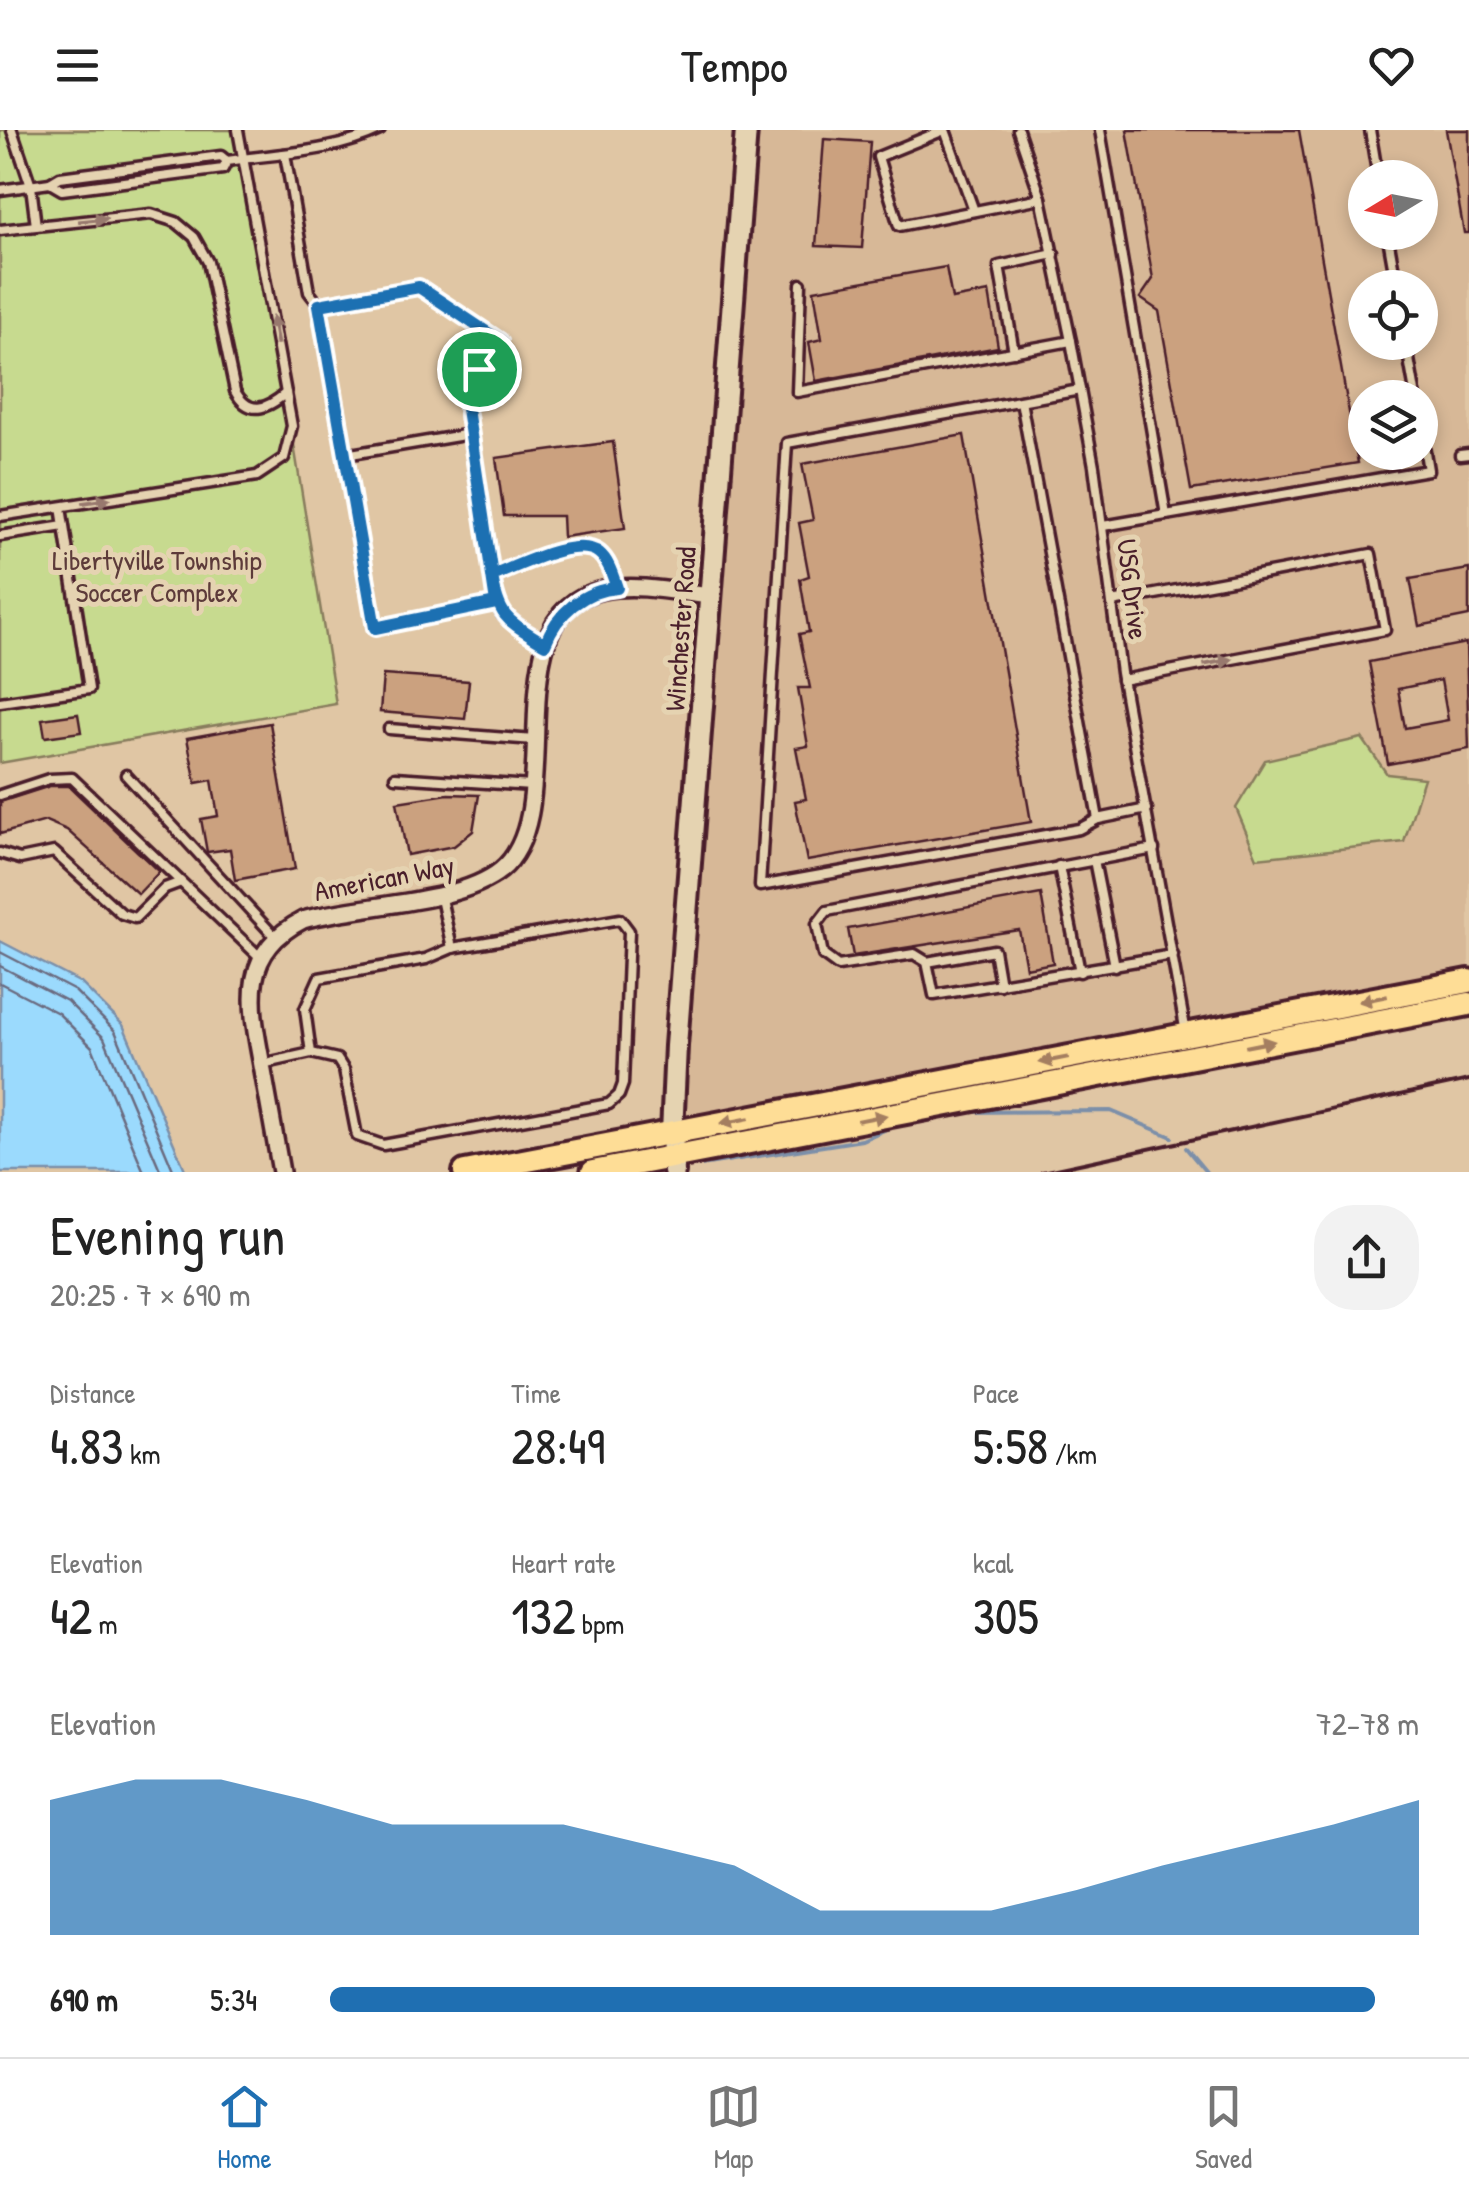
<!DOCTYPE html>
<meta charset="utf-8">
<style>
:root{--surface:#fff;--page:#f2f2f2;--text:#222;--muted:#767676;--line:#e0e0e0;--accent:#1f6fb2}
body{margin:0;font-family:"Patrick Hand",sans-serif;background:var(--page);color:var(--text);height:100vh;display:flex;flex-direction:column;font-size:38px;white-space:nowrap}
*{box-sizing:border-box;margin:0}
p{font-size:32px;color:var(--muted)}
.icon{flex:none;width:55px;height:55px;fill:none;stroke:currentColor;stroke-width:2;stroke-linecap:round;stroke-linejoin:round}
.map{position:relative;height:1042px;overflow:hidden}
.drawer{display:flex;flex-direction:column;background:var(--surface);flex:1}
.drawer>*{flex:none}
.needle{width:65px;rotate:260deg}
.fabs{position:absolute;left:1348px;top:30px;display:grid;gap:20px}
.fabs a{display:grid;place-items:center;width:90px;height:90px;border-radius:50%;background:var(--surface);box-shadow:0 5px 15px #0003;font-size:50px}
.pin{position:absolute;display:grid;place-items:center;width:85px;height:85px;color:#fff;margin:-42px;border:5px solid #fff;border-radius:50%;box-shadow:0 2px 10px #0007}
.round{display:grid;place-items:center;flex:none;width:105px;height:105px;border-radius:40px;background:var(--page)}
.summary{display:flex;align-items:center;justify-content:space-between;height:170px;padding:0 50px}
h1{font-size:55px;font-weight:600;line-height:75px}
.figures{display:grid;grid-template-columns:repeat(3,1fr);gap:15px;height:170px;padding:10px 50px}
.figures div{display:grid;align-content:center}
.figures b{font-size:50px;font-weight:600}
.figures small{font-size:28px;font-weight:400}
.figures p{font-size:28px}
.chart{height:280px;padding:20px 50px}
.chart p{display:flex;justify-content:space-between}
.chart svg{width:100%;height:180px;margin-top:10px;fill:var(--accent);opacity:.7}
ul{padding:0 50px;list-style:none;font-size:32px}
li{display:grid;grid-template-columns:160px 120px 1fr;align-items:center;height:75px}
li i{height:25px;border-radius:12px;background:var(--accent)}
header{display:flex;justify-content:space-between;align-items:center;height:130px;padding:0 50px;background:var(--surface);font-size:45px;font-weight:600}
.tabs{display:flex;justify-content:space-around;align-items:center;height:140px;border-top:2px solid var(--line);background:var(--surface);font-size:28px;color:var(--muted)}
.tabs a{display:grid;justify-items:center;gap:5px}
.tabs .selected{color:var(--accent)}
.map>svg:first-child{display:block}
</style>
<header><svg class="icon" aria-label="menu" viewBox="0 0 24 24"><path d="M4 6h16M4 12h16M4 18h16"/></svg>Tempo<svg class="icon" aria-label="heart" viewBox="0 0 24 24"><path d="M12 20l-8-8c-3-5 5-10 8-4 3-6 11-1 8 4z"/></svg></header>
<div class="map">
<svg width="1469" height="1042" viewBox="0 0 1469 1042">
<rect width="100%" height="100%" fill="#e0c6a4"/>
<filter id="ink" filterUnits="userSpaceOnUse"><feTurbulence type="fractalNoise" baseFrequency=".01" numOctaves="2"/><feDisplacementMap in="SourceGraphic" scale="20" xChannelSelector="R" yChannelSelector="G"/><feConvolveMatrix kernelMatrix="1 2 1 2 8 2 1 2 1" color-interpolation-filters="sRGB"/></filter>
<g filter="url(#ink)">
<path fill="#d7b897" fill-rule="evenodd" d="M 746,0 L 1469,0 L 1469,868 L 678,1015 ZM 1365,48 L 1420,48 L 1420,102 L 1365,102 ZM 1365,158 L 1420,158 L 1420,212 L 1365,212 ZM 1365,268 L 1420,268 L 1420,322 L 1365,322 Z"/>
<g fill="#c7da8f" stroke="#887c5d" stroke-width="2.5">
<path d="M 0,0 L 243,0 L 336,574 L 0,633 Z"/>
<path d="M 1362,608 L 1387,644 L 1424,648 L 1404,712 L 1257,728 L 1236,678 L 1265,630 Z"/>
</g>
<path fill="#9bdafd" stroke="#7b8fa9" stroke-width="2.5" d="M 0,811 L 81,853 L 123,895 L 186,1042 L 0,1042 Z"/>
<g fill="none" stroke-linecap="round" stroke-linejoin="round">
<g stroke="#6a6a7f" stroke-width="2.5">
<path d="M 0,822 L 75,861 L 115,901 L 174,1042"/>
<path d="M 0,836 L 67,871 L 104,908 L 161,1042"/>
<path d="M 0,853 L 58,883 L 92,917 L 144,1042"/>
</g>
<g stroke="#7b8fa9" stroke-width="4">
<path d="M 962,982 L 1111,981 L 1172,1007"/>
<path d="M 1186,1018 L 1206,1042"/>
<path d="M 701,1035 L 862,1010 L 900,993"/>
</g>
</g>
<g fill="#cba17f" stroke="#4a1f2b" stroke-width="2.5" fill-rule="evenodd">
<path d="M 1127,0 L 1299,0 L 1358,333 L 1191,360 L 1159,181 L 1140,168 L 1153,149 Z"/>
<path d="M 1446,0 L 1469,0 L 1469,103 L 1464,103 Z"/>
<path d="M 824,9 L 870,12 L 862,118 L 816,116 Z"/>
<path d="M 946,137 L 952,169 L 989,162 L 998,217 L 816,251 L 809,212 L 822,209 L 814,160 Z"/>
<path d="M 964,305 L 1031,692 L 807,731 L 795,671 L 806,669 L 796,618 L 808,616 L 798,558 L 810,558 L 799,504 L 809,502 L 800,449 L 809,446 L 799,393 L 813,390 L 802,334 Z"/>
<path d="M 613,312 L 625,398 L 563,407 L 562,386 L 504,386 L 496,328 Z"/>
<path d="M 1469,439 L 1469,486 L 1419,496 L 1410,449 Z"/>
<path d="M 1466,513 L 1469,619 L 1388,634 L 1369,532 ZM 1441,550 L 1448,590 L 1405,598 L 1398,559 Z"/>
<path d="M 383,545 L 469,551 L 465,589 L 380,582 Z"/>
<path d="M 78,584 L 81,602 L 45,607 L 42,589 Z"/>
<path d="M 270,593 L 295,739 L 235,750 L 230,719 L 207,722 L 201,689 L 218,686 L 212,650 L 196,653 L 187,608 Z"/>
<path d="M 50,656 L 69,656 L 159,742 L 138,764 L 67,700 L 46,691 L 0,704 L 0,672 Z"/>
<path d="M 448,664 L 479,665 L 473,701 L 454,716 L 407,725 L 397,672 Z"/>
<path d="M 1041,764 L 1053,833 L 1026,838 L 1019,800 L 853,826 L 848,799 Z"/>
</g>
<g fill="none" stroke-linecap="round" stroke-linejoin="round">
<defs>
<g id="service">
<path d="M 12,0 L 31,56 L 36,96 L 151,84 L 176,92 L 194,107 L 208,132 L 235,261 C 249,287 267,279 286,263"/>
<path d="M 944,0 L 878,27 L 899,96 L 1041,68"/>
<path d="M 945,0 L 974,81"/>
<path d="M 1018,0 L 1041,68 L 1071,211 L 1094,336 L 1121,543 L 1186,903"/>
<path d="M 1100,0 L 1166,385 L 1103,396"/>
<path d="M 1370,0 L 1378,48"/>
<path d="M 285,24 L 309,162 L 319,175"/>
<path d="M 50,53 L 62,60 L 223,39 L 227,31"/>
<path d="M 0,60 L 50,53 L 60,47 L 221,26 L 227,31 C 279,23 332,23 380,0"/>
<path d="M 0,100 L 36,96"/>
<path d="M 1387,102 L 1397,158"/>
<path d="M 801,154 L 797,262 L 1071,211"/>
<path d="M 1406,212 L 1416,268"/>
<path d="M 1014,222 L 999,136 L 1054,124"/>
<path d="M 1080,260 L 787,313 L 760,756 L 1079,699 L 1098,689 L 1147,679"/>
<path d="M 1021,271 L 1098,689"/>
<path d="M 345,325 L 470,304"/>
<path d="M 1460,325 L 1469,324"/>
<path d="M 1166,385 L 1428,340 L 1420,292"/>
<path d="M 0,386 L 257,346 L 284,328 L 292,296 L 238,0"/>
<path d="M 0,406 L 64,396"/>
<path d="M 492,445 C 516,437 577,405 599,423 C 609,431 613,447 617,458"/>
<path d="M 1112,472 L 1371,424 L 1385,500 L 1122,550"/>
<path d="M 497,473 L 375,498 L 319,175 L 419,157 L 499,211 L 479,239 L 465,272 L 497,473 L 502,484 L 545,514"/>
<path d="M 0,572 L 89,559 L 61,377"/>
<path d="M 389,599 L 535,610"/>
<path d="M 126,645 L 276,808"/>
<path d="M 395,647 L 532,656"/>
<path d="M 0,665 L 49,649 L 72,648 L 262,829"/>
<path d="M 1154,719 L 827,781 L 817,794 L 823,825 L 838,836 L 914,824 L 927,832 L 934,865 L 1173,825"/>
<path d="M 0,723 L 20,729 L 54,722 L 122,784 L 135,788 L 165,758 L 181,752"/>
<path d="M 1094,730 L 1115,836"/>
<path d="M 1059,736 L 1080,842"/>
<path d="M 440,764 L 452,818"/>
<path d="M 927,832 L 994,820 L 1000,855"/>
<path d="M 262,934 L 311,923 L 305,879 L 319,848 L 426,829 L 452,818 L 620,789 L 629,801 L 623,954 L 619,965 L 609,974 L 383,1015 L 357,1006 L 344,940 L 337,929 L 311,923"/>
</g>
<path id="minor" d="M 281,1042 C 275,1008 269,975 263,941 C 252,880 236,824 303,790 C 358,774 458,775 501,740 C 573,681 489,482 603,460 C 637,453 676,462 709,466"/>
<path id="secondary" d="M 674,1042 L 672,1003 L 676,916 L 746,0"/>
<g id="primary">
<path d="M 465,1042 L 1469,851"/>
<path d="M 593,1042 L 1469,874"/>
</g>
</defs>
<use href="#service" stroke="#4a1f2b" stroke-width="15"/>
<use href="#minor" stroke="#4a1f2b" stroke-width="22"/>
<use href="#secondary" stroke="#4a1f2b" stroke-width="28"/>
<use href="#primary" stroke="#4a1f2b" stroke-width="30"/>
<use href="#service" stroke="#e5d3b1" stroke-width="8"/>
<use href="#minor" stroke="#e5d3b1" stroke-width="15"/>
<use href="#secondary" stroke="#e5d3b1" stroke-width="20"/>
<use href="#primary" stroke="#fedd96" stroke-width="22"/>
<path stroke="#4a1f2b" stroke-width="4" d="M 1042,1042 L 1469,950"/>
</g>
<defs><path id="oneway-solid" d="M-6-.8H1V-3.2L6.5 0L1 3.2V.8H-6Z" transform="scale(2.5)"/></defs>
<g fill="#98796e">
<use href="#oneway-solid" transform="translate(93 90) rotate(-6)"/>
<use href="#oneway-solid" transform="translate(275 200) rotate(-100)"/>
<use href="#oneway-solid" transform="translate(96 371) rotate(-9)"/>
<use href="#oneway-solid" transform="translate(1218 532) rotate(-11)"/>
</g>
<g fill="#a47e60">
<use href="#oneway-solid" transform="translate(1373 869) rotate(169)"/>
<use href="#oneway-solid" transform="translate(1260 914) rotate(-11)"/>
<use href="#oneway-solid" transform="translate(1054 930) rotate(169)"/>
<use href="#oneway-solid" transform="translate(872 988) rotate(-11)"/>
<use href="#oneway-solid" transform="translate(735 991) rotate(169)"/>
</g>
</g>
<g fill="none" stroke-linecap="round" stroke-linejoin="round" filter="url(#ink)">
<defs>
<path id="route" d="M 479,239 L 466,272 L 492,446 C 499,490 509,491 545,514 C 557,483 584,460 617,458 C 613,447 609,431 599,423 C 577,405 516,437 492,446 L 496,473 L 375,498 L 319,175 L 419,157 L 500,211 L 479,239"/>
</defs>
<use href="#route" stroke="#fff" stroke-width="20"/>
<use href="#route" stroke="#1f6fb2" stroke-width="12"/>
</g>
<g text-anchor="middle" stroke-width="10" stroke-linejoin="round" paint-order="stroke">
<g font-size="28" fill="#5d3b3a" stroke="#e5d3b1">
<text x="157" y="440">Libertyville Township<tspan x="157" dy="32">Soccer Complex</tspan></text>
</g>
<g font-size="28" fill="#4a1f2b" stroke="#e5d3b1">
<text transform="translate(1133 459) rotate(83)" y="10">USG Drive</text>
<text transform="translate(680 499) rotate(-86)" y="10">Winchester Road</text>
<text transform="translate(384 748) rotate(-11)" y="10">American Way</text>
</g>
</g>
</svg>
<div class="fabs">
<a><svg class="needle" viewBox="-14 -14 28 28"><path d="M0-13l5 13h-10z" fill="#e53935"/><path d="M0 13l5-13h-10z" fill="#767676"/></svg></a>
<a><svg class="icon" aria-label="locate" viewBox="0 0 24 24"><circle cx="12" cy="12" r="6"/><path d="M12 2v4M12 18v4M2 12h4M18 12h4"/></svg></a>
<a><svg class="icon" aria-label="layers" viewBox="0 0 24 24"><path d="M12 4l9 5-9 5-9-5zM3 14l9 5 9-5"/></svg></a>
</div>
<div class="pin" style="left:479px;top:239px;background:#1e9e55"><svg class="icon" aria-label="arrive" viewBox="0 0 24 24"><path d="M6 21V4h12l-3 4 3 4H6"/></svg></div>
</div>
<section class="drawer">
<div class="summary"><div><h1>Evening run</h1><p>20:25 · 7 × 690 m</p></div><a class="round"><svg class="icon" aria-label="share" viewBox="0 0 24 24"><path d="M12 15V3M7 8l5-5 5 5M5 13v7h14v-7"/></svg></a></div>
<div class="figures">
<div><p>Distance</p><b>4.83<small> km</small></b></div>
<div><p>Time</p><b>28:49</b></div>
<div><p>Pace</p><b>5:58<small> /km</small></b></div>
</div>
<div class="figures">
<div><p>Elevation</p><b>42<small> m</small></b></div>
<div><p>Heart rate</p><b>132<small> bpm</small></b></div>
<div><p>kcal</p><b>305</b></div>
</div>
<div class="chart"><p><span>Elevation</span>72–78 m</p>
<svg viewBox="0 0 160 44" preserveAspectRatio="none"><path d="M0 44V11L10 6L20 6L30 11L40 17L50 17L60 17L70 22L80 27L90 38L100 38L110 38L120 33L130 27L140 22L150 17L160 11V44z"/></svg>
</div>
<ul>
<li><b>690 m</b>5:34<i style="width:96%"></i></li>
</ul>
</section>
<nav class="tabs">
<a class="selected"><svg class="icon" aria-label="home" viewBox="0 0 24 24"><path d="M3 11l9-7 9 7M6 9v11h12V9"/></svg>Home</a>
<a><svg class="icon" aria-label="map" viewBox="0 0 24 24"><path d="M3 6l6-2 6 2 6-2v14l-6 2-6-2-6 2zM9 4v14M15 6v14"/></svg>Map</a>
<a><svg class="icon" aria-label="saved" viewBox="0 0 24 24"><path d="M7 4h10v16l-5-4-5 4z"/></svg>Saved</a>
</nav>
